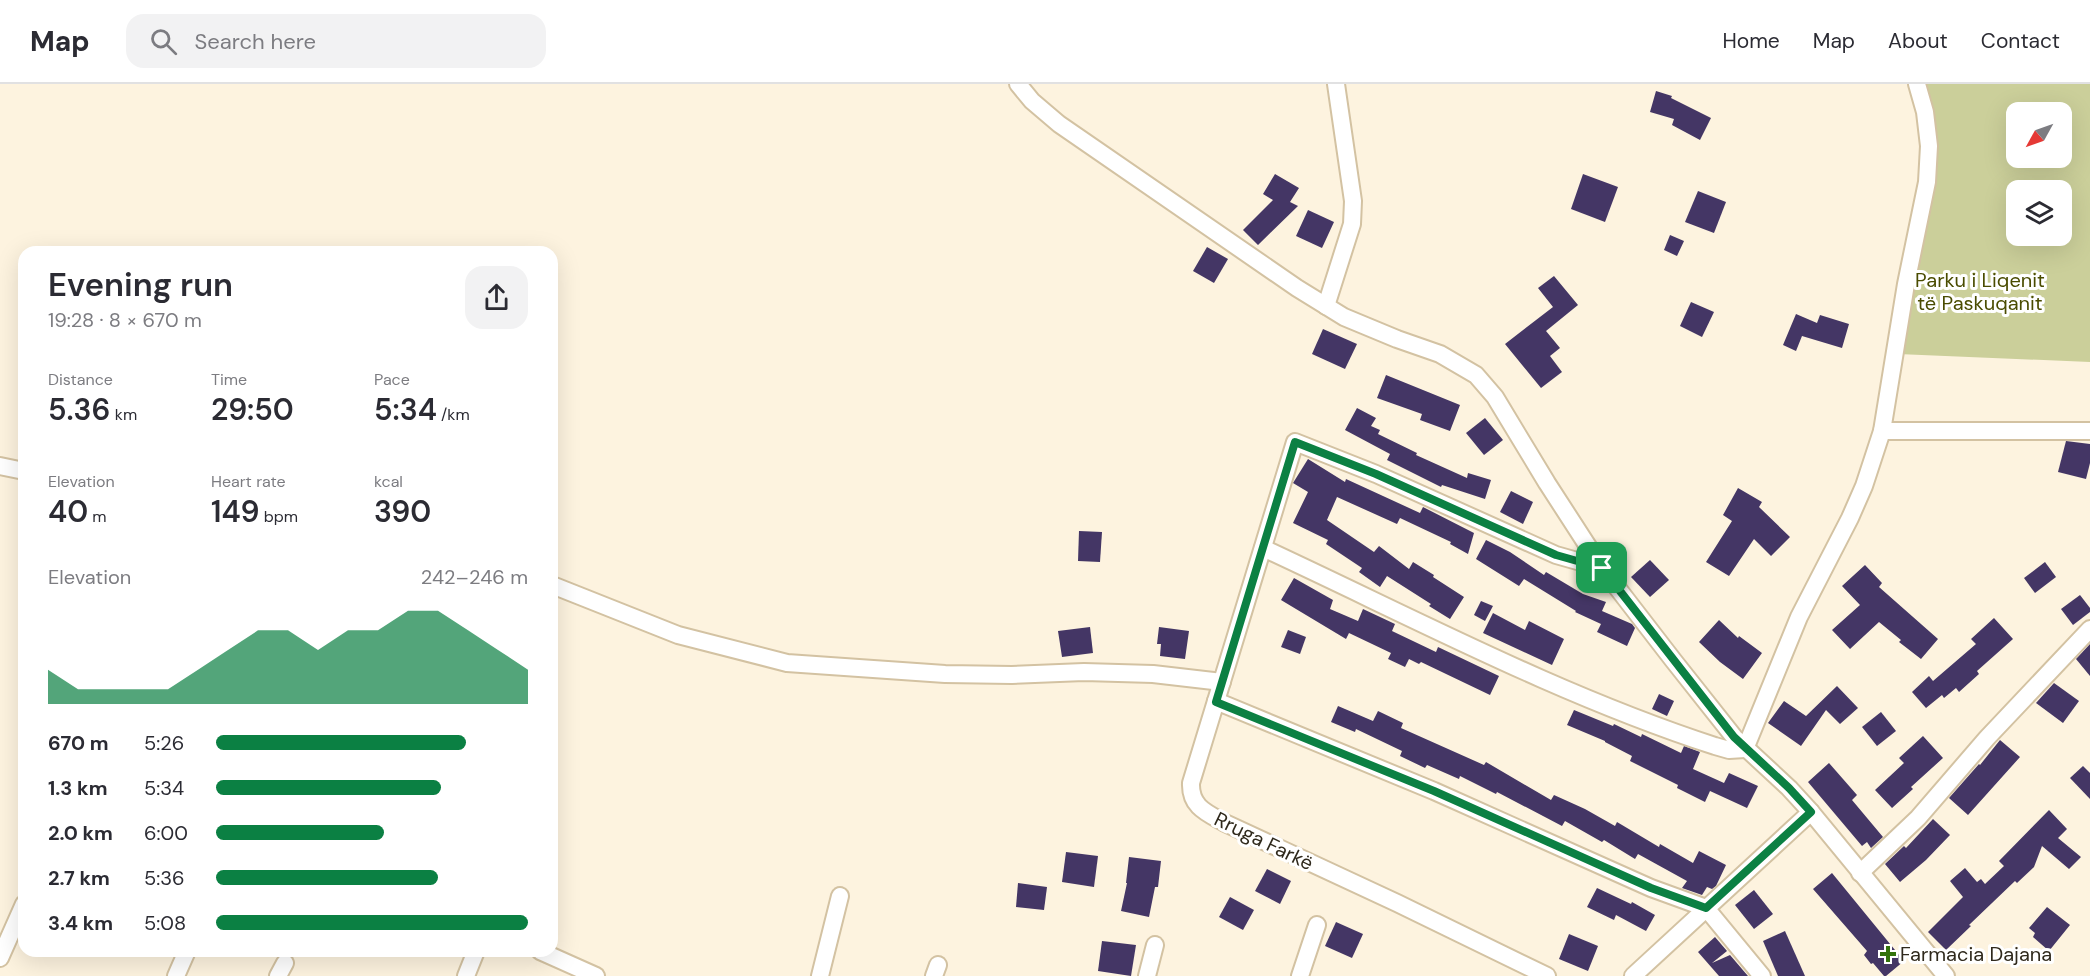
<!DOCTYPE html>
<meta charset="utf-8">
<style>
:root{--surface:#fff;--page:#f2f2f3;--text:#2b2b33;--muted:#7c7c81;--line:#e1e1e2;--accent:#0b8043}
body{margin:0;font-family:"DM Sans",sans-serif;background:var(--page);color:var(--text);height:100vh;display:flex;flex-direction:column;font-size:22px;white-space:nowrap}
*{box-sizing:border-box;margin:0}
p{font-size:20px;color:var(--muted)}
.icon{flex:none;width:33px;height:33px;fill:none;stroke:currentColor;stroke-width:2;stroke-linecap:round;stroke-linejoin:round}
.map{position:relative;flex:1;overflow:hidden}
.details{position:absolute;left:18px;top:162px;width:540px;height:711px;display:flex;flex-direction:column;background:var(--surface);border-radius:18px;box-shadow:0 6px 24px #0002}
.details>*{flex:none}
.needle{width:39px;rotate:230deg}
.tools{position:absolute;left:2006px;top:18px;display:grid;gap:12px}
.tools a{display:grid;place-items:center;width:66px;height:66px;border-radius:12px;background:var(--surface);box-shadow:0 6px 24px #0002;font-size:30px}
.pin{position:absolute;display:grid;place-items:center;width:51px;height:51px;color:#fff;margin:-26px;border-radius:12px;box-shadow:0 3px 9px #0006}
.round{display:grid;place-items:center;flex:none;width:63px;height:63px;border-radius:18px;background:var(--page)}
.head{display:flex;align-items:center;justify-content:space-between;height:102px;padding:0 30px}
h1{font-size:33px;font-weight:600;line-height:45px}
.metrics{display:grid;grid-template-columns:repeat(3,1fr);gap:9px;height:102px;padding:6px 30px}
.metrics div{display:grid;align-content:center}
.metrics b{font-size:30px;font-weight:600}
.metrics small{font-size:16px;font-weight:400}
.metrics p{font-size:16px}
.chart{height:168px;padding:12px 30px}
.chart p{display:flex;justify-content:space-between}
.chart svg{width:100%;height:108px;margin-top:6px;fill:var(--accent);opacity:.7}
ul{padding:0 30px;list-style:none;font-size:20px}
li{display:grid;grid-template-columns:96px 72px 1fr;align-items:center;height:45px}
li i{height:15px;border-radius:8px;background:var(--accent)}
header{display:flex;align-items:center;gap:36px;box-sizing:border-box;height:84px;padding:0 30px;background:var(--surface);border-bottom:2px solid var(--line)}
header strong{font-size:28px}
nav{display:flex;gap:33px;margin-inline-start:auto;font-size:21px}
.search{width:420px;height:54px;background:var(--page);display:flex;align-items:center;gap:15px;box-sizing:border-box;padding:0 21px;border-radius:18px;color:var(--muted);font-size:22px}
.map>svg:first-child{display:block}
</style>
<header>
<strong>Map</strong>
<div class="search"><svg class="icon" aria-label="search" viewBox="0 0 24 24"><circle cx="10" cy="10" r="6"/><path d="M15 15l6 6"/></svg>Search here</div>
<nav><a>Home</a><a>Map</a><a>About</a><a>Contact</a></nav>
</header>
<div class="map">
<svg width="2090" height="892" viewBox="0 0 2090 892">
<rect width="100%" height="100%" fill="#fdf3df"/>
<path fill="#cbcf9a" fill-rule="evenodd" d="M 1922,0 L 2090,0 L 2090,278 L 1898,270 L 1928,126 ZM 2016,28 L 2061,28 L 2061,74 L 2016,74 ZM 2016,106 L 2061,106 L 2061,152 L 2016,152 Z"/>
<g fill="#443665">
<path d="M 1656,7 L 1672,12 L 1671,14 L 1711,34 L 1700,56 L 1672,41 L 1674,35 L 1650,28 Z"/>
<path d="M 1275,90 L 1299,104 L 1290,118 L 1298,122 L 1258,161 L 1243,146 L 1273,116 L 1263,110 Z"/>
<path d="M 1583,90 L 1618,103 L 1605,138 L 1571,125 Z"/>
<path d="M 1698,107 L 1726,118 L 1714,149 L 1685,138 Z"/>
<path d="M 1308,126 L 1334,138 L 1322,164 L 1296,152 Z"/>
<path d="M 1670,151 L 1684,157 L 1677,172 L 1664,166 Z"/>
<path d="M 1207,163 L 1228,175 L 1214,199 L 1193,187 Z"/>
<path d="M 1554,192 L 1578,221 L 1546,247 L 1560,264 L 1550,272 L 1562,288 L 1541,304 L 1505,260 L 1553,223 L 1538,204 Z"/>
<path d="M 1691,218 L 1714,228 L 1702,253 L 1680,242 Z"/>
<path d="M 1796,230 L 1817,239 L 1820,231 L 1849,240 L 1842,264 L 1802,252 L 1796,267 L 1783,261 Z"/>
<path d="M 1323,245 L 1357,260 L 1345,285 L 1312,270 Z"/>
<path d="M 1386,291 L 1460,321 L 1450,347 L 1420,336 L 1422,330 L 1377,314 Z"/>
<path d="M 1357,324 L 1376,334 L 1371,342 L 1380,346 L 1378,350 L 1417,369 L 1416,371 L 1467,394 L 1468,389 L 1491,396 L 1485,415 L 1442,401 L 1441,403 L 1387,376 L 1390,370 L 1345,346 Z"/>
<path d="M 1485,334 L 1503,356 L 1484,371 L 1466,349 Z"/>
<path d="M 2066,357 L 2090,360 L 2090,379 L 2086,395 L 2058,388 Z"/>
<path d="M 1308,375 L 1345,398 L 1346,395 L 1420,429 L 1423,423 L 1474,449 L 1468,470 L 1450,460 L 1451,458 L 1400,434 L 1397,440 L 1337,413 L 1327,436 L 1374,468 L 1379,462 L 1409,485 L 1413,478 L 1434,491 L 1433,493 L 1464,513 L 1450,535 L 1429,522 L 1431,520 L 1387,492 L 1380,503 L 1359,488 L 1362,484 L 1326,460 L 1328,456 L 1293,439 L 1308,408 L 1293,399 Z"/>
<path d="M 1738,404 L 1762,418 L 1759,423 L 1790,453 L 1771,472 L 1754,455 L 1729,492 L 1706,478 L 1732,437 L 1723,431 Z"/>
<path d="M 1511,407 L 1533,418 L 1523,440 L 1500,428 Z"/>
<path d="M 1079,447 L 1102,448 L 1100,478 L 1078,477 Z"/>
<path d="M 1486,456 L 1510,468 L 1544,491 L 1546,488 L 1583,510 L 1606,518 L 1602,527 L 1632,540 L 1635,544 L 1627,562 L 1597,548 L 1601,540 L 1575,528 L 1576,527 L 1524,495 L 1519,502 L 1476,475 Z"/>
<path d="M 1650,476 L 1669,496 L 1650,513 L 1631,493 Z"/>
<path d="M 2045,478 L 2056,493 L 2035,509 L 2024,494 Z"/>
<path d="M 1865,481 L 1882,499 L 1879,503 L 1938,555 L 1921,575 L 1899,558 L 1901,556 L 1879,538 L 1850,565 L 1832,546 L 1860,521 L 1842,502 Z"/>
<path d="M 1294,494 L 1333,516 L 1330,525 L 1358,537 L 1363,525 L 1395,540 L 1392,547 L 1436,568 L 1438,563 L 1499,592 L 1490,611 L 1421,578 L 1419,580 L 1409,575 L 1405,583 L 1388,575 L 1391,569 L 1349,549 L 1346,555 L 1281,516 Z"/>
<path d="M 2080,511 L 2090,524 L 2090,528 L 2073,541 L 2061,525 Z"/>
<path d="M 1481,517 L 1493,522 L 1485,537 L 1474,531 Z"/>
<path d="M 1493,529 L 1525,546 L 1529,537 L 1564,555 L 1552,581 L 1483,549 Z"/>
<path d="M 1994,534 L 2013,555 L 1977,587 L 1979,590 L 1959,608 L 1956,604 L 1944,614 L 1942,611 L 1926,624 L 1912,608 L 1929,592 L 1933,597 L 1976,560 L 1971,555 Z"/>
<path d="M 1719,536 L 1738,554 L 1739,552 L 1762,569 L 1743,595 L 1720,578 L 1699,558 Z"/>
<path d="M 1090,543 L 1093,569 L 1062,573 L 1058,547 Z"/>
<path d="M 1159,543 L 1189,547 L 1185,575 L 1160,572 L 1161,560 L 1157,560 Z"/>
<path d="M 1288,546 L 1306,553 L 1300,570 L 1281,563 Z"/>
<path d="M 2090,560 L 2090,592 L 2076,575 Z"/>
<path d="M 2054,599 L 2079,617 L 2063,639 L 2036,619 Z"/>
<path d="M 1837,602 L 1858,624 L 1840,640 L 1826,626 L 1801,662 L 1768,639 L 1784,617 L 1806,632 Z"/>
<path d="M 1659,610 L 1674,617 L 1667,632 L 1652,625 Z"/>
<path d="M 1338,622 L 1373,637 L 1378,627 L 1403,639 L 1401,644 L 1484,681 L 1486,678 L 1551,716 L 1554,711 L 1585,725 L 1615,742 L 1617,738 L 1659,763 L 1660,760 L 1693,779 L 1699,767 L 1726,781 L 1716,802 L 1712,805 L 1707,803 L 1702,811 L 1682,804 L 1687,797 L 1638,770 L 1635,775 L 1604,756 L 1602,758 L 1565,737 L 1562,742 L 1497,708 L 1496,710 L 1460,692 L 1459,695 L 1427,681 L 1425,684 L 1400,672 L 1402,667 L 1356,645 L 1355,648 L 1331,638 Z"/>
<path d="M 1574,626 L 1613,642 L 1614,640 L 1641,653 L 1642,650 L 1681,669 L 1684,662 L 1700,668 L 1693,685 L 1724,699 L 1729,689 L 1758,702 L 1747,724 L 1710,707 L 1705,718 L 1677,704 L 1678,701 L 1630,677 L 1632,672 L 1605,658 L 1605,657 L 1567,641 Z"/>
<path d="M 1881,628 L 1896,647 L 1877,662 L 1862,643 Z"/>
<path d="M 1923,652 L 1943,674 L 1911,703 L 1913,705 L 1892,724 L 1875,706 L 1904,679 L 1899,674 Z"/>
<path d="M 2000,656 L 2020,673 L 1968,731 L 1949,714 L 1979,680 L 1980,681 Z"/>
<path d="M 1829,679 L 1857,711 L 1852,716 L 1883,753 L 1871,764 L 1867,758 L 1862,762 L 1808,698 Z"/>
<path d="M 2083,682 L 2090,689 L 2090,715 L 2070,694 Z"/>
<path d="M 2049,726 L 2067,745 L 2058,754 L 2081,773 L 2069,785 L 2042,762 L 2034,783 L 2017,799 L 2015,797 L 1969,841 L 1971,842 L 1946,866 L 1928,848 L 1963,813 L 1950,797 L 1965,784 L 1977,798 L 1981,795 L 1985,800 L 2004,782 L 1999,777 Z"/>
<path d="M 1933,735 L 1950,751 L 1926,776 L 1900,798 L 1885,780 L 1904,762 L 1906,764 Z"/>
<path d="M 1066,768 L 1098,772 L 1094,803 L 1062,798 Z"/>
<path d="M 1129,773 L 1161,777 L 1158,803 L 1155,803 L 1149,833 L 1121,827 L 1127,799 L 1126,799 Z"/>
<path d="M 1267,785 L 1291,797 L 1280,820 L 1255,807 Z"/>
<path d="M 1832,789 L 1904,877 L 1886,892 L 1884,892 L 1873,879 L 1871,880 L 1864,871 L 1867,867 L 1813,805 Z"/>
<path d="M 1018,799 L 1047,803 L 1044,826 L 1016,823 Z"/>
<path d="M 1597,804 L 1631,820 L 1632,818 L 1655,831 L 1646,847 L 1616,831 L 1614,836 L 1587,823 Z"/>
<path d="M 1754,806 L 1773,830 L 1754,845 L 1735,821 Z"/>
<path d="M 1230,813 L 1254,826 L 1243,846 L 1219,833 Z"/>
<path d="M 2047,823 L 2070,841 L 2049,867 L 2033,853 L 2035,849 L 2029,844 Z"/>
<path d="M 1336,838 L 1363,850 L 1352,874 L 1325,862 Z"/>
<path d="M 1785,847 L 1805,892 L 1778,892 L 1763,857 Z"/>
<path d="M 1569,850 L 1598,862 L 1588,887 L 1559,875 Z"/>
<path d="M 1715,853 L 1727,867 L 1712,879 L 1730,871 L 1748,892 L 1719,892 L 1698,868 Z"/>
<path d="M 1102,857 L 1136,861 L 1131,892 L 1098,887 Z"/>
</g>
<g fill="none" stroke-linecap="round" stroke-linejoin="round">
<defs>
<g id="minor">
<path d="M 1018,0 L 1032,17 L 1059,40 L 1297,204 L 1344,233 L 1397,255 L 1440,270 L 1476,291 L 1495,313 L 1547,399 L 1602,484 L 1673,576 L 1734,653 L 1789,704 L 1811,728 L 1946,892"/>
<path d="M 1326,222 L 1352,140 L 1353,117 L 1336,0"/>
<path d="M 1882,347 L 2090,347"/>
<path d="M 0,382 L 24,387"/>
<path d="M 1263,464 C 1412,533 1558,611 1715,662 L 1729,666 L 1745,665 L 1799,533 L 1850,434 L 1864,402 L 1882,347 L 1906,200 L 1927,98 L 1929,62 L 1925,28 L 1917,0"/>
<path d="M 552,501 L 678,551 L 787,579 L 945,590 L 1012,591 L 1084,588 L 1153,590 L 1222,598"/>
<path d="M 1216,617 L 1434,707 L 1651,804 L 1706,824 L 1762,892"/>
<path d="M 1860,789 L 1918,734 L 1987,654 L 2090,545"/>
<path d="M 540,867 L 596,892"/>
<path d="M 0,874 L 24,820"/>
<path d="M 176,892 L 187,867"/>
<path d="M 278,892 L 285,879"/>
<path d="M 466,892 L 476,867"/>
<path d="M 820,892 L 840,812"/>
<path d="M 934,892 L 938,881"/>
<path d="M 1147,892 L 1155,861"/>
<path d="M 1300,892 L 1317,841"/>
<path d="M 1547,892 L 1397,819 L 1225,739 C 1207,729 1190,723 1191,699 L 1295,358 L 1376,390 L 1556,471 L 1602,484"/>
<path d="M 1633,892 L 1811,728"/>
</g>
</defs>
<use href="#minor" stroke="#d3c2a2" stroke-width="20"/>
<use href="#minor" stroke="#fff" stroke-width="16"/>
</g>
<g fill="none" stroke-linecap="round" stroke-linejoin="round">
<defs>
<path id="route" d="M 1295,358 L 1376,390 L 1556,471 L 1602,484 L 1734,653 L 1789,704 L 1811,728 L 1706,824 L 1651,804 L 1434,707 L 1216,618 Z"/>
</defs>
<use href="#route" stroke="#fff" stroke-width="12"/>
<use href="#route" stroke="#0b8043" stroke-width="8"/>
</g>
<path fill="#33730c" stroke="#fff" stroke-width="2" d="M1885 861h6v6h6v6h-6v6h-6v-6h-6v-6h6z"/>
<g text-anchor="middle" stroke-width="6" stroke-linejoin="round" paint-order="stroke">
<g font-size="20" fill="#4a4c01" stroke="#fff">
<text x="1980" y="203">Parku i Liqenit<tspan x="1980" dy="23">të Paskuqanit</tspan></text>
</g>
<g font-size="20" fill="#2f291c" stroke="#fff">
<text transform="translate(1264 757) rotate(26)" y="7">Rruga Farkë</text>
</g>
<g font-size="20" fill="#2f291c" stroke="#fff" text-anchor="start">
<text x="1900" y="877">Farmacia Dajana</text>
</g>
</g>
</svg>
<div class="tools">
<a><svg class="needle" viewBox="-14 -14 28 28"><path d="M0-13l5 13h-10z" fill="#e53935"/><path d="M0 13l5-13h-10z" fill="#7c7c81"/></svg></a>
<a><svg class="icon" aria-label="layers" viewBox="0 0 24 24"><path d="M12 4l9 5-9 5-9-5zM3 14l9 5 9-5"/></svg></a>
</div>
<div class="pin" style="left:1602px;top:484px;background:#1e9e55"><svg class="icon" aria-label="arrive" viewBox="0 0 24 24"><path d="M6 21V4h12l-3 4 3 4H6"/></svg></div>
<section class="details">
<div class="head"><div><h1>Evening run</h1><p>19:28 · 8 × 670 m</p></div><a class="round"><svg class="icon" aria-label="share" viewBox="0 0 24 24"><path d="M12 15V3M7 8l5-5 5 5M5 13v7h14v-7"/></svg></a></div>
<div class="metrics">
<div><p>Distance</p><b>5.36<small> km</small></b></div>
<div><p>Time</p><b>29:50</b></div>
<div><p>Pace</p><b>5:34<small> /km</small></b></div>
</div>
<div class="metrics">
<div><p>Elevation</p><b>40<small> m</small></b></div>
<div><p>Heart rate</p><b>149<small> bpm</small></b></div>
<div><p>kcal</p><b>390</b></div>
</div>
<div class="chart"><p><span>Elevation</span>242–246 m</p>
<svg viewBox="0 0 160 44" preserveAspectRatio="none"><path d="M0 44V30L10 38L20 38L30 38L40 38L50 30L60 22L70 14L80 14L90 22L100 14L110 14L120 6L130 6L140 14L150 22L160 30V44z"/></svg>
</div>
<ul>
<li><b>670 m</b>5:26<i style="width:80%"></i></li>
<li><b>1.3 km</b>5:34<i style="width:72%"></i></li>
<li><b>2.0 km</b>6:00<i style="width:54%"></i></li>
<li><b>2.7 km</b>5:36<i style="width:71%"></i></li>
<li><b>3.4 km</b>5:08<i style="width:100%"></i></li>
</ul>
</section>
</div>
